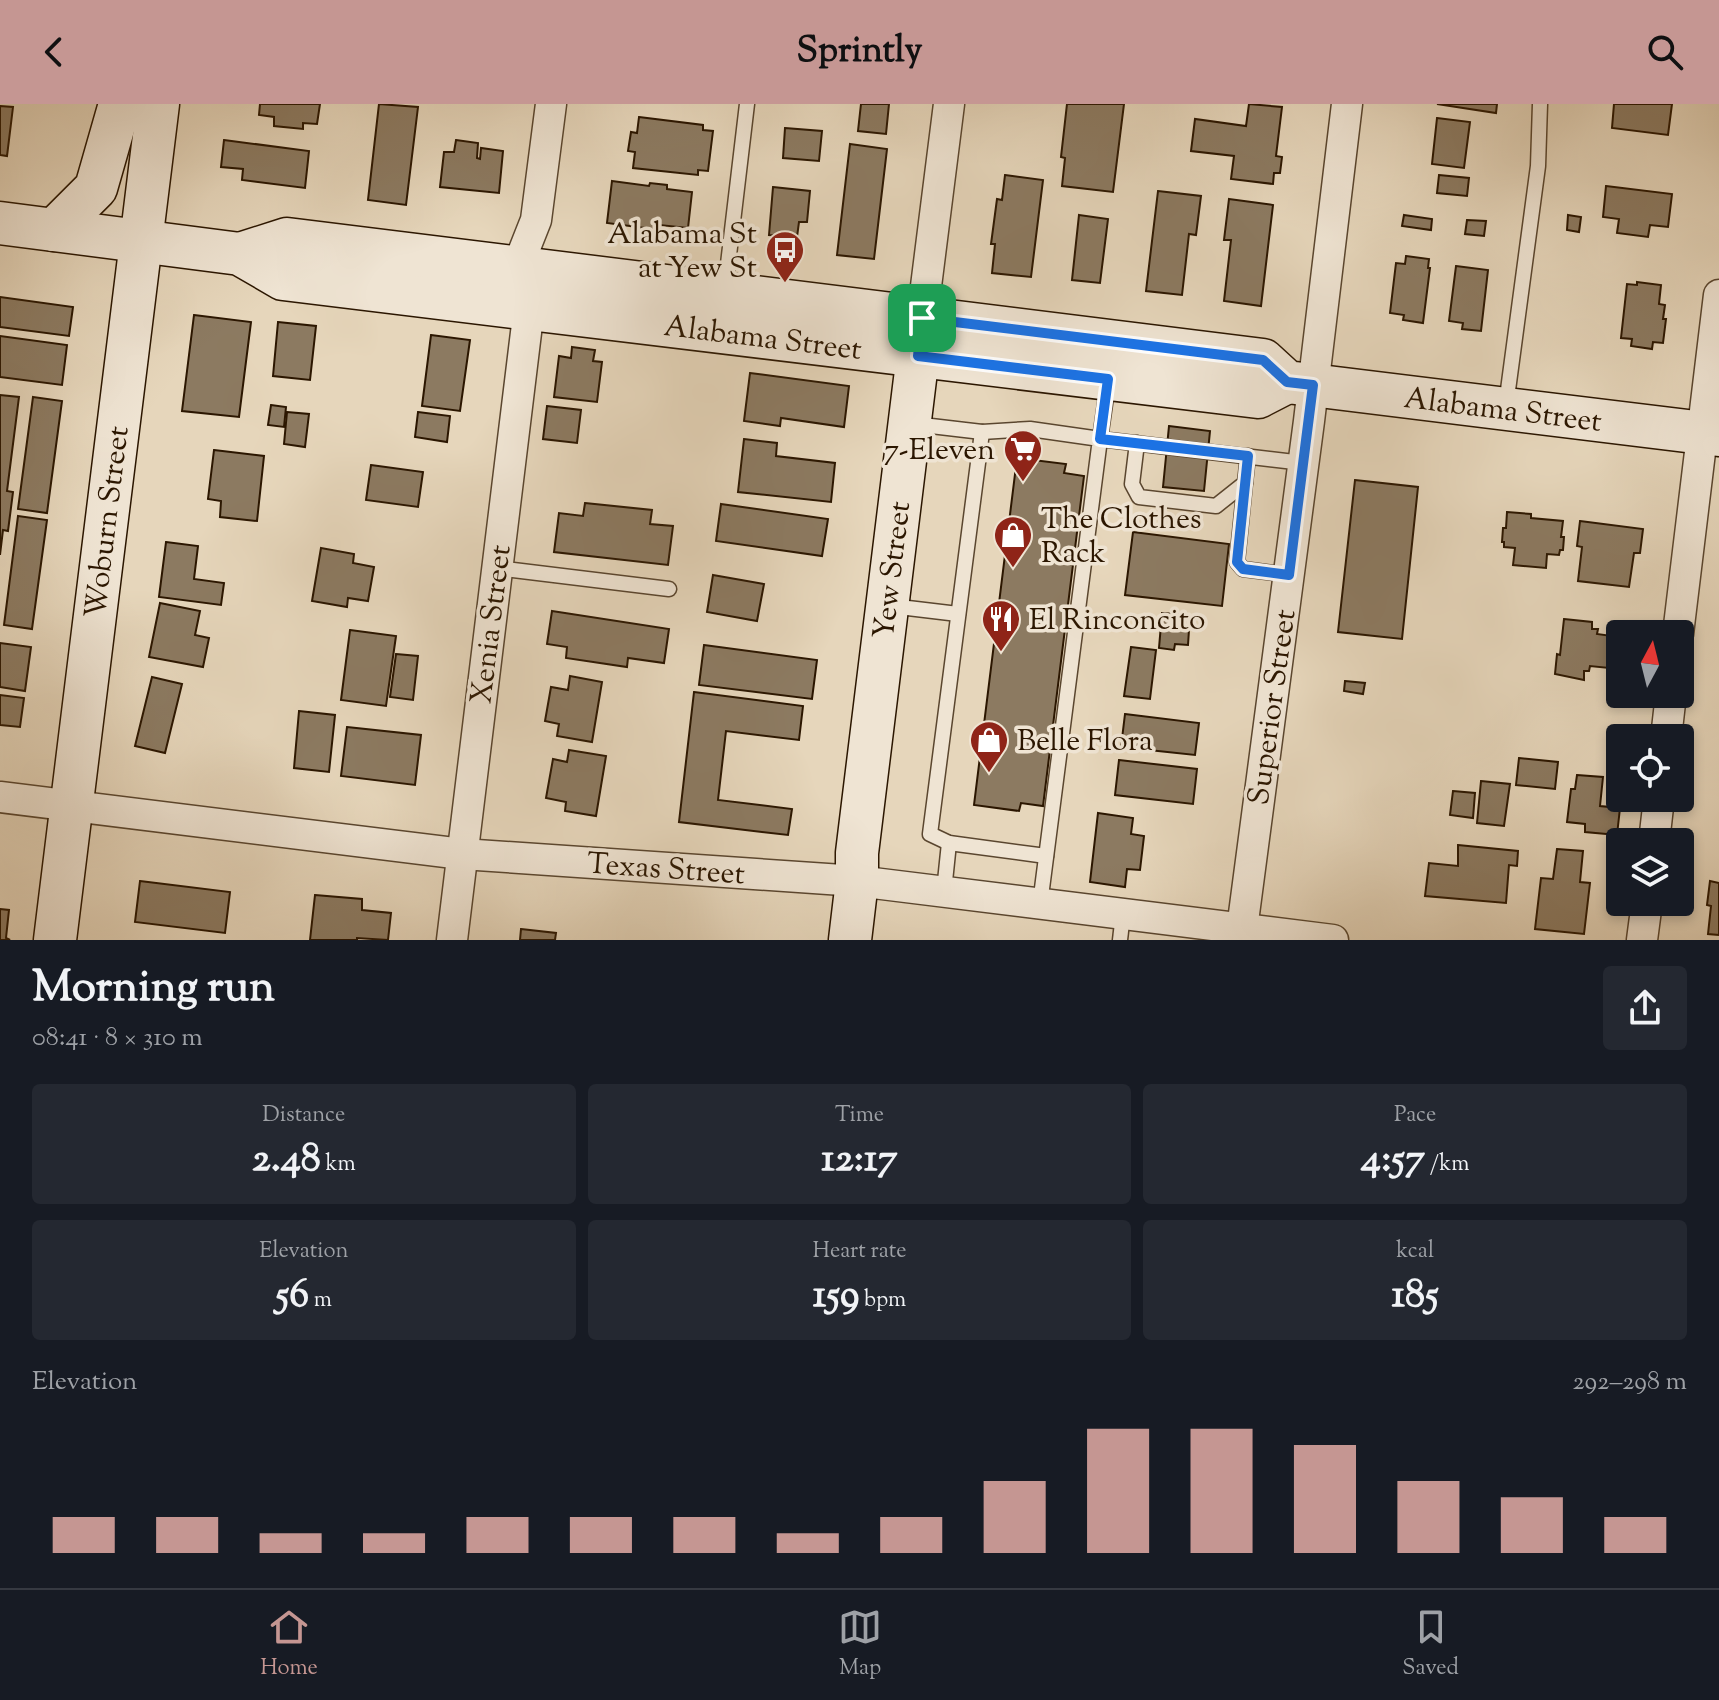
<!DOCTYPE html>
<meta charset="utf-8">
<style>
:root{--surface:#171b24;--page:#242831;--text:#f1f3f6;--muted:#9ea1a6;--line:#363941;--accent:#c59692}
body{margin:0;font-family:"Sorts Mill Goudy",serif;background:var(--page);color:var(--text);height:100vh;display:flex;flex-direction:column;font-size:30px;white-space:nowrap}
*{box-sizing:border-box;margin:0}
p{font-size:26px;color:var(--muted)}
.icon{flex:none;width:44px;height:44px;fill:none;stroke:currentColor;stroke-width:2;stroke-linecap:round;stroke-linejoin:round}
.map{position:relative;height:836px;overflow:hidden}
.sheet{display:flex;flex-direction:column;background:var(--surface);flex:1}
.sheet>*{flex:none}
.needle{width:52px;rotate:7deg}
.controls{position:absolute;left:1606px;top:516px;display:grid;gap:16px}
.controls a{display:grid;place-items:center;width:88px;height:88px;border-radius:8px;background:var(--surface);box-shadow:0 4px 12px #0003;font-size:40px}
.pin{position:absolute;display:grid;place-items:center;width:68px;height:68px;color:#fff;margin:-34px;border-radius:16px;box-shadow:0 4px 12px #0006}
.round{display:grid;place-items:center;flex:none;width:84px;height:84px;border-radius:8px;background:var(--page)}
.headline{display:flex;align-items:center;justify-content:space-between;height:136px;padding:0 32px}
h1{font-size:44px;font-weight:800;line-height:60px}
.figures{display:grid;grid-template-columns:repeat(3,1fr);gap:12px;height:136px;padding:8px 32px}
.figures div{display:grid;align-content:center;border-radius:8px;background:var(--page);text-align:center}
.figures b{font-size:40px;font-weight:800}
.figures small{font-size:22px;font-weight:400}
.figures p{font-size:22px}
.chart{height:224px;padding:16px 32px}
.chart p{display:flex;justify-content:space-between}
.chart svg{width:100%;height:144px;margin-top:8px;stroke:var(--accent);stroke-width:6}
header{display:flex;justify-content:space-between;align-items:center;height:104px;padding:0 32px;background:var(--accent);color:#111;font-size:36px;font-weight:800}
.dock{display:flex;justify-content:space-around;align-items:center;height:112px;border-top:2px solid var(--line);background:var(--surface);font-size:22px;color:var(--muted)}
.dock a{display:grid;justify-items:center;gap:4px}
.dock .current{color:var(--accent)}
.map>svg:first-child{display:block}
</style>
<header><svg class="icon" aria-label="back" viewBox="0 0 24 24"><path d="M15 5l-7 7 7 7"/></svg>Sprintly<svg class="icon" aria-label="search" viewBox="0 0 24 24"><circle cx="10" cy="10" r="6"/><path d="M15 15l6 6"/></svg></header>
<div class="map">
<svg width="1719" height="836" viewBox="0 0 1719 836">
<rect width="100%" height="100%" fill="#e6d6bb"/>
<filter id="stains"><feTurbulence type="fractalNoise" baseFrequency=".0025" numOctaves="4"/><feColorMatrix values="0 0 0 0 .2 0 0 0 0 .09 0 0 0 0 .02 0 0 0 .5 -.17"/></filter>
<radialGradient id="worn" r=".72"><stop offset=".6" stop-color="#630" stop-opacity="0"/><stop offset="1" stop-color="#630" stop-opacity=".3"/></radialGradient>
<g fill="#8c7a61" stroke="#2b1600" stroke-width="2">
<path d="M 260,0 L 320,0 L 317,20 L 303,19 L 303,25 L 274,22 L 274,13 L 259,11 Z"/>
<path d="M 379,0 L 418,3 L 406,101 L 368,96 Z"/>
<path d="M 861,0 L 889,0 L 886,30 L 858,27 Z"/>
<path d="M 1067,0 L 1124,0 L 1113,88 L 1062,82 L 1065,54 L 1061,53 Z"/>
<path d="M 1249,0 L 1282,3 L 1276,52 L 1282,53 L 1280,69 L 1274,69 L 1273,80 L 1231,75 L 1234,52 L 1191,47 L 1195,15 L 1246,22 Z"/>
<path d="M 1437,0 L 1497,0 L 1496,9 Z"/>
<path d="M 1614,0 L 1672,0 L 1668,31 L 1612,24 Z"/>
<path d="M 0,2 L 13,3 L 7,52 L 0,51 Z"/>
<path d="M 639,13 L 703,21 L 703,26 L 713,27 L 708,67 L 698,66 L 698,71 L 633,64 L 635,48 L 628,47 L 631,28 L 637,29 Z"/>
<path d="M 1437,14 L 1470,18 L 1464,64 L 1432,60 Z"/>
<path d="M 785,24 L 822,27 L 819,57 L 783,54 Z"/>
<path d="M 224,36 L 309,47 L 305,84 L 242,76 L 243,65 L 221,63 Z"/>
<path d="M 456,36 L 478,39 L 477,54 L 480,55 L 481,44 L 503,47 L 499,89 L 440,83 L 444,48 L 454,48 Z"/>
<path d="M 850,40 L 887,45 L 874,155 L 837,151 Z"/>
<path d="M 1005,71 L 1043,76 L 1031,173 L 992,169 L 995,140 L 991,140 L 997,95 L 1002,96 Z"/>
<path d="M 1439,71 L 1469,74 L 1467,92 L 1437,89 Z"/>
<path d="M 612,77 L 649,82 L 650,79 L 667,81 L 667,85 L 692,88 L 688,124 L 660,121 L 660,126 L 607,119 Z"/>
<path d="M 1606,82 L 1672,90 L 1668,123 L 1650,121 L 1648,133 L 1617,129 L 1619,115 L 1603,113 Z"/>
<path d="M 773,83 L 810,87 L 807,118 L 799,118 L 797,133 L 769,131 Z"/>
<path d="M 1158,87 L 1201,92 L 1196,131 L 1189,130 L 1182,191 L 1146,187 Z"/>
<path d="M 1229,95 L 1273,101 L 1261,202 L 1224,197 L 1231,136 L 1224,136 Z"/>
<path d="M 1079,111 L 1108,115 L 1100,179 L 1072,176 Z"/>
<path d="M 1404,111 L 1432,115 L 1431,126 L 1402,122 Z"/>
<path d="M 1568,111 L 1581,113 L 1579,128 L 1567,126 Z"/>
<path d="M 1467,116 L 1486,117 L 1484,132 L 1465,130 Z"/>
<path d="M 1406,152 L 1429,155 L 1428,164 L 1430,164 L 1423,219 L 1403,216 L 1404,211 L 1390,209 L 1396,159 L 1405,160 Z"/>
<path d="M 1456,162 L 1488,166 L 1481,227 L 1462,225 L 1463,219 L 1449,217 Z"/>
<path d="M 1637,178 L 1661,181 L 1659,200 L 1665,201 L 1663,215 L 1666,215 L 1663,239 L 1653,238 L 1652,245 L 1631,242 L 1632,235 L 1621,234 L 1627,180 L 1637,181 Z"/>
<path d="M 0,193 L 73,203 L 69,232 L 0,223 Z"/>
<path d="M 194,211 L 251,218 L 239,313 L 182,307 Z"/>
<path d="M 278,218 L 316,222 L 310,276 L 273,272 Z"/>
<path d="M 431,231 L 470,236 L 460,307 L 422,302 Z"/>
<path d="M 0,232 L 67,241 L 62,281 L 0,273 Z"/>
<path d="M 572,243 L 595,246 L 593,257 L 602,258 L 597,298 L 554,293 L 559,252 L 571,254 Z"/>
<path d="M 750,269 L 849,282 L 844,323 L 781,314 L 780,322 L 744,317 Z"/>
<path d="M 0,291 L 19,293 L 7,387 L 13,388 L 8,427 L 3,426 L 0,451 Z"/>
<path d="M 33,293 L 62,297 L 47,409 L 18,405 Z"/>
<path d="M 271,301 L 286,303 L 284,323 L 268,321 Z"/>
<path d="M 547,302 L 581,306 L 577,339 L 543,335 Z"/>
<path d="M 287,308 L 309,310 L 305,343 L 284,340 Z"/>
<path d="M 418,308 L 450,312 L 447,338 L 415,333 Z"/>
<path d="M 1169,322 L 1210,327 L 1204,387 L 1163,383 Z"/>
<path d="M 744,335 L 777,339 L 776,352 L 835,359 L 831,398 L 738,388 Z"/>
<path d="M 214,346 L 264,352 L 257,417 L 220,413 L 221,397 L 208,395 Z"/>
<path d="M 1017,354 L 1066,360 L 1064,369 L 1084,372 L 1043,702 L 1021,699 L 1019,707 L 974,701 Z"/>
<path d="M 371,361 L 423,368 L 418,403 L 366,396 Z"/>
<path d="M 1355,376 L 1418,383 L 1402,535 L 1338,528 Z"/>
<path d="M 585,399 L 652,406 L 650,420 L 673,422 L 668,461 L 554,448 L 559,409 L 583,412 Z"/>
<path d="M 721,400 L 828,415 L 822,452 L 716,437 Z"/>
<path d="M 1507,408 L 1531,410 L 1531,414 L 1563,417 L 1561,433 L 1564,433 L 1563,446 L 1560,446 L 1559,451 L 1547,450 L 1546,464 L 1513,461 L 1515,444 L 1504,443 L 1504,438 L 1502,438 L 1503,424 L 1506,424 Z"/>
<path d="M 18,412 L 47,416 L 32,525 L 4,521 Z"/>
<path d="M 1580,417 L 1643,425 L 1640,449 L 1634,449 L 1629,483 L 1578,477 L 1582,443 L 1577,442 Z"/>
<path d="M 1133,428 L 1229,440 L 1222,502 L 1125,491 Z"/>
<path d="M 166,438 L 198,442 L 194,475 L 224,479 L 221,501 L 159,493 Z"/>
<path d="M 321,444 L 354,450 L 353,459 L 374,463 L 368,497 L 348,494 L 347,503 L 312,497 Z"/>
<path d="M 713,471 L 764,480 L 757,517 L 707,508 Z"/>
<path d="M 160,499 L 200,507 L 195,531 L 209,534 L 203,563 L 149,553 Z"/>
<path d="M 552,507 L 669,525 L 664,559 L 628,554 L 627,563 L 566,554 L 567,543 L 547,540 Z"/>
<path d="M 1162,509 L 1190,511 L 1188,541 L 1175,540 L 1174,546 L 1159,544 Z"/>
<path d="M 1564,515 L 1592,518 L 1592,525 L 1598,525 L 1597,530 L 1612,532 L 1609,564 L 1590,562 L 1589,567 L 1584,567 L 1584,576 L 1555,570 L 1557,550 L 1560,551 Z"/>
<path d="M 350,526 L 396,532 L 386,602 L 341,596 Z"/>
<path d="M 0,539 L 31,543 L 25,587 L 0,583 Z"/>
<path d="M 704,541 L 817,556 L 812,595 L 699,581 Z"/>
<path d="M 1131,543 L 1156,546 L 1150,595 L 1124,592 Z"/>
<path d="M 396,550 L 418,552 L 413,596 L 390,593 Z"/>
<path d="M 570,572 L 602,578 L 592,638 L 557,632 L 559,620 L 545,617 L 551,583 L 568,586 Z"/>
<path d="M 152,573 L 182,580 L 165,649 L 135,642 Z"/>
<path d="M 1345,577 L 1365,579 L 1363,590 L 1344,587 Z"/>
<path d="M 694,588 L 803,602 L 799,636 L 726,627 L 718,696 L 792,705 L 788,731 L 679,718 Z"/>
<path d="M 0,591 L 24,594 L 20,623 L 0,621 Z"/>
<path d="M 299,607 L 335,611 L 329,668 L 294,664 Z"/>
<path d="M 1125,610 L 1199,619 L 1195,651 L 1121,643 Z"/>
<path d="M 347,623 L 421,631 L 415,681 L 341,672 Z"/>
<path d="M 569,646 L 606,652 L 596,712 L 565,707 L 566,698 L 546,694 L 553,655 L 567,658 Z"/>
<path d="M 1519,654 L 1558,658 L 1555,685 L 1516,681 Z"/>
<path d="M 1119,656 L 1197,665 L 1193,700 L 1115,691 Z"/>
<path d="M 1577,671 L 1603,673 L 1600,702 L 1620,704 L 1617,731 L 1585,728 L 1585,720 L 1567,718 L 1571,685 L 1575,685 Z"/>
<path d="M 1481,677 L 1510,680 L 1504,722 L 1477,719 Z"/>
<path d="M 1453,687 L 1475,689 L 1473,714 L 1450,711 Z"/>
<path d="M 1098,709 L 1133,714 L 1131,730 L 1144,732 L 1140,766 L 1127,765 L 1125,783 L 1090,778 Z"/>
<path d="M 1458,741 L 1518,747 L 1517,762 L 1509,761 L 1506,799 L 1425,792 L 1429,759 L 1458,762 Z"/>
<path d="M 1557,745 L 1583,747 L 1580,778 L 1590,779 L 1584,830 L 1535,825 L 1541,774 L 1553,775 Z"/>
<path d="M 140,777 L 230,788 L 225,829 L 135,818 Z"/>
<path d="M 1710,777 L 1719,779 L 1719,831 L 1708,830 L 1711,802 L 1707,801 Z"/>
<path d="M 315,791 L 362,795 L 362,806 L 391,809 L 388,836 L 357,834 L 357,836 L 310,836 Z"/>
<path d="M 0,805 L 9,806 L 6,834 L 10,836 L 0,836 Z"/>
<path d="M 521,825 L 556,829 L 555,836 L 520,836 Z"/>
</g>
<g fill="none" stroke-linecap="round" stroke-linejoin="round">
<defs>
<g id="lane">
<path d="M 725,185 L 747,0"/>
<path d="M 1108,279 L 1100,335 L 1303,359"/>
<path d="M 1506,301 L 1538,62 L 1540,0"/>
<path d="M 914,320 L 982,328 L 1030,325 L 1100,335 L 1040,800"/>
<path d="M 982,328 L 930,730 L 949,739 L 1046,752"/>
<path d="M 1137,339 L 1132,380 L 1139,393 L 1216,402 L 1245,379 L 1248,352"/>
<path d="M 1245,379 L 1237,458 L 1243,465 L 1289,471"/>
<path d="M 497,464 L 669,485"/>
<path d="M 891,502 L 958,510"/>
<path d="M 944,787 L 949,739"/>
<path d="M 1120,836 L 1123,810"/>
</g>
<g id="street">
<path d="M 520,164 L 521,154 L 536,116 L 551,0"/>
<path d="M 922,214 L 949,0"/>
<path d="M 1678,530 L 1719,191"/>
<path d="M 1666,634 L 1671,590"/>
<path d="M 0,693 L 462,750 L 857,777 L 1333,836"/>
<path d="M 1654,738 L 1659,694"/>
<path d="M 1242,825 L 1309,317 L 1347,0"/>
<path d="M 452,836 L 529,204"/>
<path d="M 1642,836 L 1647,798"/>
</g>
<g id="secondary">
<path d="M 0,119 L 240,150 L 283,175 L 1258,293 L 1287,278"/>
<path d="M 54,126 L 96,84 L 120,0"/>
<path d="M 240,150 L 287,135 L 1263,256 L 1287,278 L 1719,331"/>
<path d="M 55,836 L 158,0"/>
<path d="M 850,836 L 857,777 L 857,749 L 921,226"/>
</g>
</defs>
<use href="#lane" stroke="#5a462f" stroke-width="17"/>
<use href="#street" stroke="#5a462f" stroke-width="33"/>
<use href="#secondary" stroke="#2b1600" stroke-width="45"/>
<use href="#lane" stroke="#efe4d3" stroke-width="14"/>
<use href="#street" stroke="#efe4d3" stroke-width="30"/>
<use href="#secondary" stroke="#efe4d3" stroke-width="42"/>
</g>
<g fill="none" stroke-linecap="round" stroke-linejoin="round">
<defs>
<path id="route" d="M 922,214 L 1263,256 L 1287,278 L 1313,281 L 1289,471 L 1243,465 L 1237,458 L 1248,352 L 1100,335 L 1108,275 L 918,252 Z"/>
</defs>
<use href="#route" stroke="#fff" stroke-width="16"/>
<use href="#route" stroke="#1a73e8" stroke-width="10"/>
</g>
<defs>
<symbol id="bus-pin" viewBox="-11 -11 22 30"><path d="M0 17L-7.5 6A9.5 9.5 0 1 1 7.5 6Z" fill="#8f2418" stroke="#efe4d3"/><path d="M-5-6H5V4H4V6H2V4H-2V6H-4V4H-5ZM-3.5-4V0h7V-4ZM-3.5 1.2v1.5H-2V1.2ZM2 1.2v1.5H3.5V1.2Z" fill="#fff"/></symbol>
<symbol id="supermarket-pin" viewBox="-11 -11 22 30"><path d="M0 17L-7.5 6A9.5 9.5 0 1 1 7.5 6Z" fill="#8f2418" stroke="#efe4d3"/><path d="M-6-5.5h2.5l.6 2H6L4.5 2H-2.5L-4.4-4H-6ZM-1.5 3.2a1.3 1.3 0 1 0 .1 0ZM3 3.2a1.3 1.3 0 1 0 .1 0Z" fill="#fff"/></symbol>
<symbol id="shop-pin" viewBox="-11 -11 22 30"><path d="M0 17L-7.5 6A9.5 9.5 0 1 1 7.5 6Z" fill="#8f2418" stroke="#efe4d3"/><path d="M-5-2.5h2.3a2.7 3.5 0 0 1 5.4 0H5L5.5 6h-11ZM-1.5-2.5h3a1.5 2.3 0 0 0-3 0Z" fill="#fff"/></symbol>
<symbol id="restaurant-pin" viewBox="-11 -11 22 30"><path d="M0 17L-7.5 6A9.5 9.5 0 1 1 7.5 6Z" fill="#8f2418" stroke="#efe4d3"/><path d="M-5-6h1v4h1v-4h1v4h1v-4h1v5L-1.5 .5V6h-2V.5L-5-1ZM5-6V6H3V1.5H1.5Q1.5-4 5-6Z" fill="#fff"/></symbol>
</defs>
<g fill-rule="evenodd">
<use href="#bus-pin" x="763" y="124" width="44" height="60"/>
<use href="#supermarket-pin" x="1001" y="323" width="44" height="60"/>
<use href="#shop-pin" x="991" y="409" width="44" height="60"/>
<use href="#restaurant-pin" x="979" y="493" width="44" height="60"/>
<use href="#shop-pin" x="967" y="614" width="44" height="60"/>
</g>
<g text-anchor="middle" stroke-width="7" stroke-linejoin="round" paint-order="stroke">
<g font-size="30" fill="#2b1600" stroke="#efe4d3" text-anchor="start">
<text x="757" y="139" text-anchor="end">Alabama St<tspan x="757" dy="34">at Yew St</tspan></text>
<text x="995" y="355" text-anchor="end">7-Eleven</text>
<text x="1041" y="424">The Clothes<tspan x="1041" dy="34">Rack</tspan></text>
<text x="1029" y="525">El Rinconcito</text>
<text x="1017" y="646">Belle Flora</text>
</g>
<g font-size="30" fill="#2b1600" stroke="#efe4d3">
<text transform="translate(763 233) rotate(7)" y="10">Alabama Street</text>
<text transform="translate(1503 305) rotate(7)" y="10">Alabama Street</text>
<text transform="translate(106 418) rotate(-83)" y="10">Woburn Street</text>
<text transform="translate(891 466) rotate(-83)" y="10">Yew Street</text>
<text transform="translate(490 520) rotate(-83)" y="10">Xenia Street</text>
<text transform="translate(1271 603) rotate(-82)" y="10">Superior Street</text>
<text transform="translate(666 764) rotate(4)" y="10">Texas Street</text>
</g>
</g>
<rect width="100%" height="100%" filter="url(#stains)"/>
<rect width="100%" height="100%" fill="url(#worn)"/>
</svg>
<div class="controls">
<a><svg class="needle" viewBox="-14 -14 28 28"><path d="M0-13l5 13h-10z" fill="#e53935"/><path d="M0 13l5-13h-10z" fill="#9ea1a6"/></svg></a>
<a><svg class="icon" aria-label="locate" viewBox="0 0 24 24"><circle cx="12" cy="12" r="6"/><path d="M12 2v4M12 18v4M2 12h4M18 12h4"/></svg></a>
<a><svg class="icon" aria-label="layers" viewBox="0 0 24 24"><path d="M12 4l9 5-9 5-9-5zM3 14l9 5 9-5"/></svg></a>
</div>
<div class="pin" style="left:922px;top:214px;background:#1e9e55"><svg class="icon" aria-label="arrive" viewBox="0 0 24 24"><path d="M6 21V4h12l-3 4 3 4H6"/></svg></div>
</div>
<section class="sheet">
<div class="headline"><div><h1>Morning run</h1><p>08:41 · 8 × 310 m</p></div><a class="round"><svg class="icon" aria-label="share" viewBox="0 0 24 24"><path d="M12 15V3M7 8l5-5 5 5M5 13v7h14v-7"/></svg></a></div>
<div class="figures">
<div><p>Distance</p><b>2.48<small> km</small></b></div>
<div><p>Time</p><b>12:17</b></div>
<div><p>Pace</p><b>4:57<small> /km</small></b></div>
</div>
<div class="figures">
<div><p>Elevation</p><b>56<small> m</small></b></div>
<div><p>Heart rate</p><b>159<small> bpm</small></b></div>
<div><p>kcal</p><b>185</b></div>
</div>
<div class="chart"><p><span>Elevation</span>292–298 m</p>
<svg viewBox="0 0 160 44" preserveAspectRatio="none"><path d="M5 44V33M15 44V33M25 44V38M35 44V38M45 44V33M55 44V33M65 44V33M75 44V38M85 44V33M95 44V22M105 44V6M115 44V6M125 44V11M135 44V22M145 44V27M155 44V33"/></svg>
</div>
</section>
<nav class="dock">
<a class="current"><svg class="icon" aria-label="home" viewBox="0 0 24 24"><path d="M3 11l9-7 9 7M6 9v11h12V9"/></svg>Home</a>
<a><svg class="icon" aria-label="map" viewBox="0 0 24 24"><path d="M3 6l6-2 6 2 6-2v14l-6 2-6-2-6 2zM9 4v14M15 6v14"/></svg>Map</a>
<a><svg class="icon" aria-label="saved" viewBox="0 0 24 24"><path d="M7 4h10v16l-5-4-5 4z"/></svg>Saved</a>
</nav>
